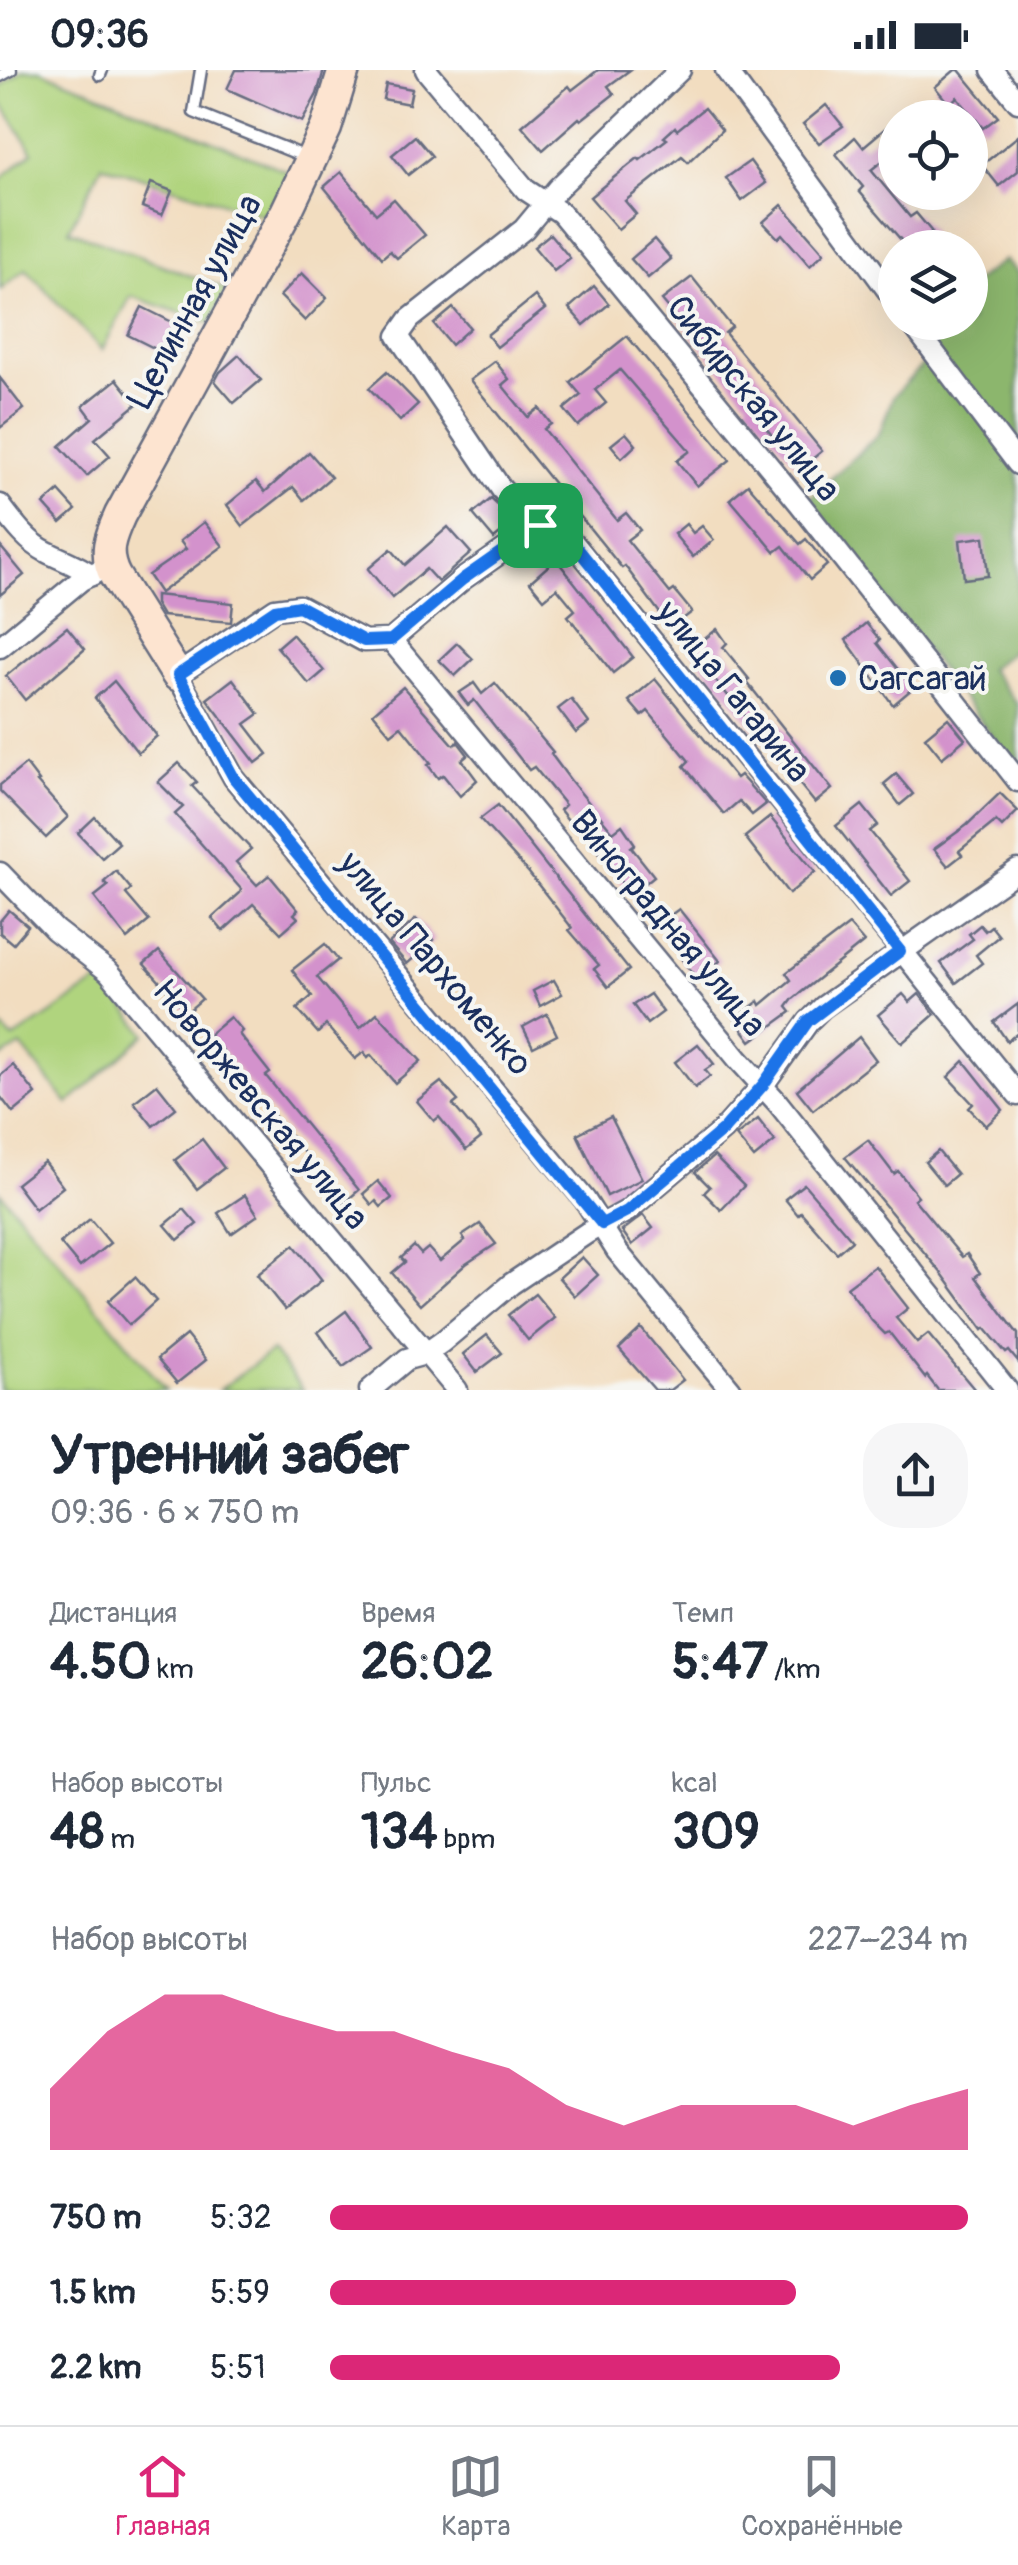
<!DOCTYPE html>
<html lang="ru">
<meta charset="utf-8">
<style>
:root{--surface:#fff;--page:#f6f6f7;--text:#1f2937;--muted:#747a83;--line:#e0e1e3;--accent:#db2777}
body{margin:0;font-family:Pangolin,sans-serif;background:var(--page);color:var(--text);height:100vh;display:flex;flex-direction:column;font-size:38px;white-space:nowrap}
*{box-sizing:border-box;margin:0}
p{font-size:32px;color:var(--muted)}
.icon{flex:none;width:55px;height:55px;fill:none;stroke:currentColor;stroke-width:2;stroke-linecap:round;stroke-linejoin:round}
.map{position:relative;height:1320px;overflow:hidden}
.panel{display:flex;flex-direction:column;background:var(--surface);flex:1}
.panel>*{flex:none}
.tools{position:absolute;left:878px;top:30px;display:grid;gap:20px}
.tools a{display:grid;place-items:center;width:110px;height:110px;border-radius:50%;background:var(--surface);box-shadow:0 10px 40px #0002;font-size:50px}
.pin{position:absolute;display:grid;place-items:center;width:85px;height:85px;color:#fff;margin:-42px;border-radius:20px;box-shadow:0 5px 15px #0006}
.round{display:grid;place-items:center;flex:none;width:105px;height:105px;border-radius:40px;background:var(--page)}
.summary{display:flex;align-items:center;justify-content:space-between;height:170px;padding:0 50px}
h1{font-size:55px;font-weight:800;line-height:75px}
.figures{display:grid;grid-template-columns:repeat(3,1fr);gap:15px;height:170px;padding:10px 50px}
.figures div{display:grid;align-content:center}
.figures b{font-size:50px;font-weight:800}
.figures small{font-size:28px;font-weight:400}
.figures p{font-size:28px}
.chart{height:280px;padding:20px 50px}
.chart p{display:flex;justify-content:space-between}
.chart svg{width:100%;height:180px;margin-top:10px;fill:var(--accent);opacity:.7}
ul{padding:0 50px;list-style:none;font-size:32px}
li{display:grid;grid-template-columns:160px 120px 1fr;align-items:center;height:75px}
li i{height:25px;border-radius:12px;background:var(--accent)}
.status{display:flex;justify-content:space-between;align-items:center;height:70px;padding:0 50px;background:var(--surface);direction:ltr}
.status svg{height:28px;fill:currentColor}
.tabs{display:flex;justify-content:space-around;align-items:center;height:140px;border-top:2px solid var(--line);background:var(--surface);font-size:28px;color:var(--muted)}
.tabs a{display:grid;justify-items:center;gap:5px}
.tabs .current{color:var(--accent)}
.map>svg:first-child{display:block}
</style>
<div class="status"><b>09:36</b><svg viewBox="0 0 49 12"><path d="M0 12V9h3v3zM5 12V6h3v6zM10 12V3h3v9zM15 12V0h3v12zM26 1h20v11H26zM47 4h2v5h-2z"/></svg></div>
<div class="map">
<svg width="1018" height="1320" viewBox="0 0 1018 1320">
<rect width="100%" height="100%" fill="#f6f6f2"/>
<filter id="ink" filterUnits="userSpaceOnUse"><feTurbulence type="fractalNoise" baseFrequency=".01" numOctaves="2"/><feDisplacementMap in="SourceGraphic" scale="20" xChannelSelector="R" yChannelSelector="G"/><feConvolveMatrix kernelMatrix="1 2 1 2 8 2 1 2 1" color-interpolation-filters="sRGB"/></filter>
<filter id="wash" filterUnits="userSpaceOnUse"><feTurbulence type="fractalNoise" baseFrequency=".0048" numOctaves="4" result="noise"/><feDisplacementMap in="SourceGraphic" scale="40" xChannelSelector="R" yChannelSelector="G"/><feGaussianBlur stdDeviation="2.25" result="paint"/><feColorMatrix in="noise" values="0 0 0 0 0 0 0 0 0 0 0 0 0 0 0 0 0 1.4 0 .05"/><feComposite in="paint" operator="in"/></filter>
<g filter="url(#wash)">
<rect width="100%" height="100%" fill="#f2ddc0"/>
<g fill="#b0d47e" stroke="#66826e" stroke-width="2.5">
<path d="M 23,0 L 40,0 L 291,103 L 269,147 L 102,95 L 69,160 L 228,220 L 210,253 L 131,226 L 102,280 L 26,199 L 0,220 L 0,109 L 33,82 L 0,31 L 0,17 Z"/>
<path d="M 103,909 L 146,964 L 68,1034 L 21,976 L 0,988 L 0,956 L 13,969 Z"/>
<path d="M 0,1122 L 166,1320 L 0,1320 Z"/>
<path d="M 272,1281 L 303,1320 L 219,1320 Z"/>
</g>
<path fill="#8cb66d" stroke="#547266" stroke-width="2.5" d="M 1004,190 L 1018,203 L 1018,576 L 989,599 L 1018,635 L 1018,700 L 809,429 L 879,364 L 893,327 L 926,291 L 921,253 L 970,252 L 970,215 Z"/>
<g id="blocks">
<g fill="#d392cc">
<path d="M 236,0 L 324,0 L 317,24 L 302,52 L 227,19 Z"/>
<path d="M 598,0 L 630,0 L 608,16 L 614,24 L 581,50 L 579,48 L 543,80 L 522,56 L 569,16 L 572,20 Z"/>
<path d="M 955,0 L 959,0 L 998,47 L 983,58 L 957,27 L 949,34 L 935,17 Z"/>
<path d="M 386,14 L 412,19 L 409,34 L 383,29 Z"/>
<path d="M 826,35 L 843,56 L 819,73 L 803,54 Z"/>
<path d="M 704,38 L 722,60 L 688,92 L 682,86 L 625,131 L 636,144 L 618,159 L 590,127 L 638,88 L 640,90 L 667,69 L 664,67 L 675,57 L 677,60 Z"/>
<path d="M 895,50 L 895,81 L 871,100 L 910,147 L 916,143 L 932,162 L 926,167 L 934,178 L 908,178 L 859,121 L 863,117 L 836,84 L 855,67 L 863,77 Z"/>
<path d="M 415,66 L 432,86 L 408,105 L 392,85 Z"/>
<path d="M 1018,66 L 1018,101 L 999,116 L 982,95 Z"/>
<path d="M 750,91 L 766,113 L 742,131 L 726,108 Z"/>
<path d="M 341,102 L 376,144 L 394,129 L 425,165 L 397,188 L 390,181 L 382,188 L 324,117 Z"/>
<path d="M 151,113 L 172,121 L 162,145 L 142,137 Z"/>
<path d="M 782,135 L 824,183 L 810,196 L 782,164 L 778,168 L 763,152 Z"/>
<path d="M 550,164 L 570,188 L 554,201 L 534,177 Z"/>
<path d="M 654,169 L 671,189 L 648,208 L 631,189 Z"/>
<path d="M 302,203 L 327,228 L 305,251 L 280,226 Z"/>
<path d="M 692,207 L 732,257 L 725,263 L 822,381 L 800,399 L 746,334 L 748,332 L 662,230 Z"/>
<path d="M 594,216 L 609,234 L 584,255 L 569,238 Z"/>
<path d="M 535,226 L 545,239 L 497,277 L 487,265 Z"/>
<path d="M 142,237 L 180,256 L 166,284 L 128,265 Z"/>
<path d="M 453,238 L 470,258 L 451,275 L 434,254 Z"/>
<path d="M 627,266 L 730,390 L 697,416 L 677,391 L 690,381 L 620,300 L 595,320 L 606,333 L 578,356 L 564,339 L 581,325 L 570,312 Z"/>
<path d="M 239,285 L 261,310 L 234,333 L 215,311 L 220,302 Z"/>
<path d="M 495,291 L 509,309 L 502,315 L 528,347 L 539,338 L 551,354 L 544,359 L 617,450 L 626,443 L 640,460 L 627,470 L 670,523 L 674,520 L 692,542 L 671,558 L 625,496 L 622,498 L 470,310 Z"/>
<path d="M 387,302 L 418,334 L 400,351 L 369,318 Z"/>
<path d="M 0,308 L 24,339 L 0,358 Z"/>
<path d="M 117,309 L 137,334 L 95,369 L 110,386 L 87,406 L 60,376 L 92,348 L 83,336 Z"/>
<path d="M 626,363 L 636,375 L 622,388 L 611,375 Z"/>
<path d="M 309,382 L 331,407 L 304,430 L 293,417 L 243,456 L 227,435 L 256,411 L 265,422 Z"/>
<path d="M 748,414 L 800,474 L 806,469 L 827,495 L 810,510 L 783,476 L 775,482 L 730,429 Z"/>
<path d="M 59,421 L 76,440 L 61,453 L 44,434 Z"/>
<path d="M 491,429 L 503,440 L 499,443 L 510,456 L 494,469 L 473,444 Z"/>
<path d="M 204,452 L 223,476 L 160,523 L 148,505 L 186,479 L 180,471 Z"/>
<path d="M 686,454 L 693,463 L 702,456 L 714,470 L 693,487 L 674,464 Z"/>
<path d="M 448,457 L 471,483 L 438,512 L 426,499 L 392,528 L 368,499 L 391,479 L 405,495 Z"/>
<path d="M 984,467 L 988,506 L 964,509 L 960,470 Z"/>
<path d="M 0,476 L 24,505 L 0,525 Z"/>
<path d="M 556,489 L 633,587 L 613,603 L 568,546 L 575,540 L 557,518 L 544,529 L 530,512 Z"/>
<path d="M 155,525 L 233,533 L 231,552 L 162,546 L 155,534 Z"/>
<path d="M 866,553 L 880,570 L 877,573 L 913,618 L 893,635 L 846,570 Z"/>
<path d="M 67,557 L 85,579 L 25,630 L 6,606 Z"/>
<path d="M 717,559 L 727,573 L 723,577 L 749,609 L 746,611 L 832,719 L 815,733 L 691,580 Z"/>
<path d="M 292,564 L 324,601 L 309,614 L 277,577 Z"/>
<path d="M 457,573 L 473,589 L 455,606 L 439,590 Z"/>
<path d="M 233,609 L 259,644 L 245,654 L 268,684 L 256,693 L 207,629 Z"/>
<path d="M 655,609 L 736,708 L 740,705 L 766,734 L 752,745 L 739,731 L 724,744 L 684,696 L 689,691 L 648,641 L 642,646 L 629,631 Z"/>
<path d="M 114,611 L 157,666 L 138,683 L 95,628 Z"/>
<path d="M 474,613 L 482,624 L 495,613 L 553,682 L 551,684 L 571,711 L 613,762 L 622,755 L 635,774 L 631,777 L 654,806 L 632,824 L 626,819 L 581,758 L 577,761 L 560,740 L 565,735 L 534,697 L 529,700 L 474,630 L 468,635 L 459,623 Z"/>
<path d="M 403,617 L 454,675 L 458,672 L 468,685 L 462,690 L 477,710 L 460,726 L 443,705 L 438,708 L 428,695 L 431,693 L 401,656 L 391,664 L 373,643 Z"/>
<path d="M 571,629 L 589,653 L 576,663 L 558,639 Z"/>
<path d="M 948,648 L 965,669 L 942,688 L 925,667 Z"/>
<path d="M 179,693 L 197,712 L 192,716 L 251,779 L 236,792 L 257,815 L 269,805 L 298,840 L 294,844 L 298,848 L 281,863 L 253,834 L 223,861 L 212,848 L 240,823 L 241,819 L 175,744 L 183,737 L 158,712 Z"/>
<path d="M 26,694 L 39,711 L 37,712 L 68,747 L 46,768 L 0,721 L 0,715 Z"/>
<path d="M 896,704 L 913,724 L 900,735 L 884,714 Z"/>
<path d="M 1000,723 L 1018,741 L 1002,757 L 996,751 L 959,781 L 962,785 L 948,796 L 934,779 L 967,755 Z"/>
<path d="M 498,735 L 629,900 L 608,917 L 594,899 L 599,895 L 569,860 L 572,858 L 529,803 L 480,749 Z"/>
<path d="M 862,735 L 878,755 L 870,761 L 910,811 L 891,826 L 836,756 Z"/>
<path d="M 95,747 L 119,773 L 102,788 L 78,763 Z"/>
<path d="M 770,747 L 815,802 L 789,824 L 745,767 Z"/>
<path d="M 116,801 L 131,819 L 126,824 L 149,851 L 127,869 L 94,827 L 108,816 L 104,812 Z"/>
<path d="M 679,839 L 720,891 L 697,909 L 680,887 L 686,883 L 661,852 Z"/>
<path d="M 9,840 L 28,856 L 13,874 L 0,863 L 0,851 Z"/>
<path d="M 416,849 L 434,870 L 407,894 L 389,873 Z"/>
<path d="M 849,855 L 864,872 L 793,929 L 787,937 L 791,942 L 751,971 L 735,949 L 759,931 L 761,935 L 791,910 L 786,903 Z"/>
<path d="M 980,855 L 985,861 L 991,856 L 999,866 L 976,885 L 982,893 L 956,913 L 941,893 L 973,869 L 969,864 Z"/>
<path d="M 325,874 L 338,890 L 317,907 L 360,958 L 377,943 L 421,991 L 395,1013 L 371,985 L 368,988 L 364,982 L 355,989 L 326,955 L 318,963 L 297,939 L 312,926 L 292,900 Z"/>
<path d="M 159,881 L 202,929 L 187,942 L 144,894 Z"/>
<path d="M 554,910 L 562,924 L 540,936 L 533,921 Z"/>
<path d="M 650,924 L 663,942 L 647,954 L 633,935 Z"/>
<path d="M 903,924 L 910,932 L 919,924 L 935,944 L 902,973 L 878,945 Z"/>
<path d="M 1018,934 L 1018,963 L 1007,971 L 994,952 Z"/>
<path d="M 547,944 L 557,965 L 533,977 L 523,957 Z"/>
<path d="M 230,947 L 242,961 L 239,964 L 270,1003 L 266,1006 L 359,1120 L 344,1133 L 221,979 L 218,982 L 206,967 Z"/>
<path d="M 859,967 L 876,990 L 813,1040 L 797,1020 Z"/>
<path d="M 698,974 L 714,994 L 705,1000 L 710,1006 L 695,1018 L 675,992 Z"/>
<path d="M 964,991 L 1003,1040 L 986,1056 L 969,1038 L 973,1034 L 948,1007 Z"/>
<path d="M 13,995 L 36,1024 L 13,1043 L 0,1026 L 0,1006 Z"/>
<path d="M 441,1012 L 458,1031 L 453,1035 L 481,1068 L 466,1080 L 439,1047 L 434,1051 L 417,1031 Z"/>
<path d="M 157,1014 L 176,1038 L 153,1056 L 134,1032 Z"/>
<path d="M 611,1047 L 642,1109 L 607,1126 L 577,1064 Z"/>
<path d="M 758,1049 L 775,1071 L 754,1088 L 736,1066 Z"/>
<path d="M 202,1069 L 224,1098 L 197,1119 L 175,1090 Z"/>
<path d="M 868,1070 L 894,1104 L 898,1101 L 918,1126 L 914,1129 L 962,1187 L 967,1184 L 980,1203 L 975,1207 L 1018,1264 L 1018,1292 L 1009,1281 L 1006,1283 L 985,1258 L 983,1260 L 943,1205 L 845,1087 Z"/>
<path d="M 938,1081 L 957,1104 L 944,1115 L 925,1092 Z"/>
<path d="M 714,1086 L 744,1116 L 721,1140 L 704,1123 L 710,1117 L 695,1102 Z"/>
<path d="M 44,1092 L 63,1117 L 35,1139 L 16,1114 Z"/>
<path d="M 378,1111 L 392,1128 L 381,1137 L 376,1131 L 372,1135 L 363,1124 Z"/>
<path d="M 804,1114 L 852,1170 L 837,1183 L 801,1142 L 798,1145 L 785,1129 Z"/>
<path d="M 245,1125 L 258,1145 L 231,1164 L 218,1143 Z"/>
<path d="M 184,1139 L 197,1154 L 178,1170 L 165,1155 Z"/>
<path d="M 643,1145 L 653,1158 L 632,1175 L 622,1161 Z"/>
<path d="M 90,1149 L 110,1173 L 80,1197 L 60,1173 Z"/>
<path d="M 480,1154 L 496,1174 L 466,1194 L 420,1235 L 392,1203 L 405,1192 L 401,1188 L 414,1176 L 421,1184 L 428,1178 L 440,1191 L 465,1170 L 462,1166 Z"/>
<path d="M 294,1175 L 322,1210 L 285,1240 L 257,1205 Z"/>
<path d="M 582,1187 L 598,1205 L 575,1226 L 559,1208 Z"/>
<path d="M 875,1196 L 908,1238 L 896,1248 L 917,1273 L 928,1264 L 975,1320 L 938,1320 L 927,1306 L 925,1308 L 889,1262 L 885,1264 L 872,1251 L 847,1217 Z"/>
<path d="M 135,1207 L 156,1231 L 129,1255 L 108,1231 Z"/>
<path d="M 535,1224 L 555,1248 L 528,1270 L 508,1245 Z"/>
<path d="M 346,1241 L 372,1277 L 343,1297 L 318,1262 Z"/>
<path d="M 641,1258 L 683,1310 L 670,1320 L 655,1320 L 619,1279 Z"/>
<path d="M 186,1265 L 206,1290 L 177,1313 L 157,1289 Z"/>
<path d="M 487,1265 L 502,1283 L 477,1302 L 463,1284 Z"/>
</g>
</g>
</g>
<g filter="url(#ink)">
<use href="#blocks" fill-opacity="0" stroke="#666c80" stroke-width="2.5"/>
<g fill="none" stroke-linecap="round" stroke-linejoin="round">
<defs>
<g id="lane">
<path d="M 201,0 L 194,42 L 306,87"/>
<path d="M 100,5 L 102,0"/>
<path d="M 0,6 L 11,0"/>
</g>
<g id="street">
<path d="M 426,0 L 526,120 L 561,143 L 800,434 L 1018,711"/>
<path d="M 680,0 L 558,118 L 524,159 L 410,249 L 398,266 L 502,420 L 540,455 L 561,463 L 574,474 L 1018,1025"/>
<path d="M 726,0 L 895,230"/>
<path d="M 992,0 L 1018,32"/>
<path d="M 911,252 L 1018,394"/>
<path d="M 0,435 C 13,452 27,472 47,482 C 63,490 77,495 92,505"/>
<path d="M 540,455 L 463,509 L 391,570 L 364,571 L 299,536 L 275,539 L 177,605 L 234,708 L 585,1130 L 617,1181 L 731,1320"/>
<path d="M 391,570 L 738,989 L 778,1033 L 1007,1320"/>
<path d="M 0,577 L 81,510 L 110,495"/>
<path d="M 0,803 L 55,860 L 109,902 L 457,1320"/>
<path d="M 370,1320 L 407,1289 L 425,1284 L 442,1272 L 511,1214 L 587,1163 L 627,1141 L 723,1060 L 763,1015 L 809,951 L 823,937 L 1018,800"/>
</g>
<path id="secondary" d="M 177,605 L 115,506 C 103,483 110,467 120,445 L 286,142 L 326,58 L 344,0"/>
</defs>
<use href="#lane" stroke="#666c80" stroke-width="15"/>
<use href="#street" stroke="#666c80" stroke-width="25"/>
<use href="#secondary" stroke="#666c80" stroke-width="35"/>
<use href="#lane" stroke="#fff" stroke-width="10"/>
<use href="#street" stroke="#fff" stroke-width="20"/>
<use href="#secondary" stroke="#fde4d0" stroke-width="30"/>
</g>
</g>
<g fill="none" stroke-linecap="round" stroke-linejoin="round" filter="url(#ink)">
<defs>
<path id="route" d="M 540,455 L 561,463 L 574,474 L 900,881 L 808,951 L 763,1015 L 723,1060 L 627,1141 L 602,1154 L 234,708 L 178,605 L 275,540 L 299,536 L 364,571 L 391,570 L 463,509 Z"/>
</defs>
<use href="#route" stroke="#fff" stroke-width="20"/>
<use href="#route" stroke="#1a73e8" stroke-width="12"/>
</g>
<circle fill="#1f6fb2" stroke="#f6f6f2" stroke-width="4" cx="838" cy="608" r="10"/>
<g text-anchor="middle" stroke-width="8" stroke-linejoin="round" paint-order="stroke">
<g font-size="35" fill="#1b2f5e" stroke="#f6f6f2">
<text transform="translate(194 231) rotate(-61)" y="12">Целинная улица</text>
<text transform="translate(754 328) rotate(51)" y="12">Сибирская улица</text>
<text transform="translate(734 621) rotate(51)" y="12">улица Гагарина</text>
<text transform="translate(669 853) rotate(50)" y="12">Виноградная улица</text>
<text transform="translate(436 893) rotate(50)" y="12">улица Пархоменко</text>
<text transform="translate(261 1034) rotate(50)" y="12">Новоржевская улица</text>
</g>
<g font-size="35" fill="#1b2f5e" stroke="#f6f6f2" text-anchor="start">
<text x="858" y="620">Сагсагай</text>
</g>
</g>
</svg>
<div class="tools">
<a><svg class="icon" aria-label="locate" viewBox="0 0 24 24"><circle cx="12" cy="12" r="6"/><path d="M12 2v4M12 18v4M2 12h4M18 12h4"/></svg></a>
<a><svg class="icon" aria-label="layers" viewBox="0 0 24 24"><path d="M12 4l9 5-9 5-9-5zM3 14l9 5 9-5"/></svg></a>
</div>
<div class="pin" style="left:540px;top:455px;background:#1e9e55"><svg class="icon" aria-label="arrive" viewBox="0 0 24 24"><path d="M6 21V4h12l-3 4 3 4H6"/></svg></div>
</div>
<section class="panel">
<div class="summary"><div><h1>Утренний забег</h1><p>09:36 · 6 × 750 m</p></div><a class="round"><svg class="icon" aria-label="share" viewBox="0 0 24 24"><path d="M12 15V3M7 8l5-5 5 5M5 13v7h14v-7"/></svg></a></div>
<div class="figures">
<div><p>Дистанция</p><b>4.50<small> km</small></b></div>
<div><p>Время</p><b>26:02</b></div>
<div><p>Темп</p><b>5:47<small> /km</small></b></div>
</div>
<div class="figures">
<div><p>Набор высоты</p><b>48<small> m</small></b></div>
<div><p>Пульс</p><b>134<small> bpm</small></b></div>
<div><p>kcal</p><b>309</b></div>
</div>
<div class="chart"><p><span>Набор высоты</span>227–234 m</p>
<svg viewBox="0 0 160 44" preserveAspectRatio="none"><path d="M0 44V29L10 15L20 6L30 6L40 11L50 15L60 15L70 20L80 24L90 33L100 38L110 33L120 33L130 33L140 38L150 33L160 29V44z"/></svg>
</div>
<ul>
<li><b>750 m</b>5:32<i style="width:100%"></i></li>
<li><b>1.5 km</b>5:59<i style="width:73%"></i></li>
<li><b>2.2 km</b>5:51<i style="width:80%"></i></li>
</ul>
</section>
<nav class="tabs">
<a class="current"><svg class="icon" aria-label="home" viewBox="0 0 24 24"><path d="M3 11l9-7 9 7M6 9v11h12V9"/></svg>Главная</a>
<a><svg class="icon" aria-label="map" viewBox="0 0 24 24"><path d="M3 6l6-2 6 2 6-2v14l-6 2-6-2-6 2zM9 4v14M15 6v14"/></svg>Карта</a>
<a><svg class="icon" aria-label="saved" viewBox="0 0 24 24"><path d="M7 4h10v16l-5-4-5 4z"/></svg>Сохранённые</a>
</nav>
